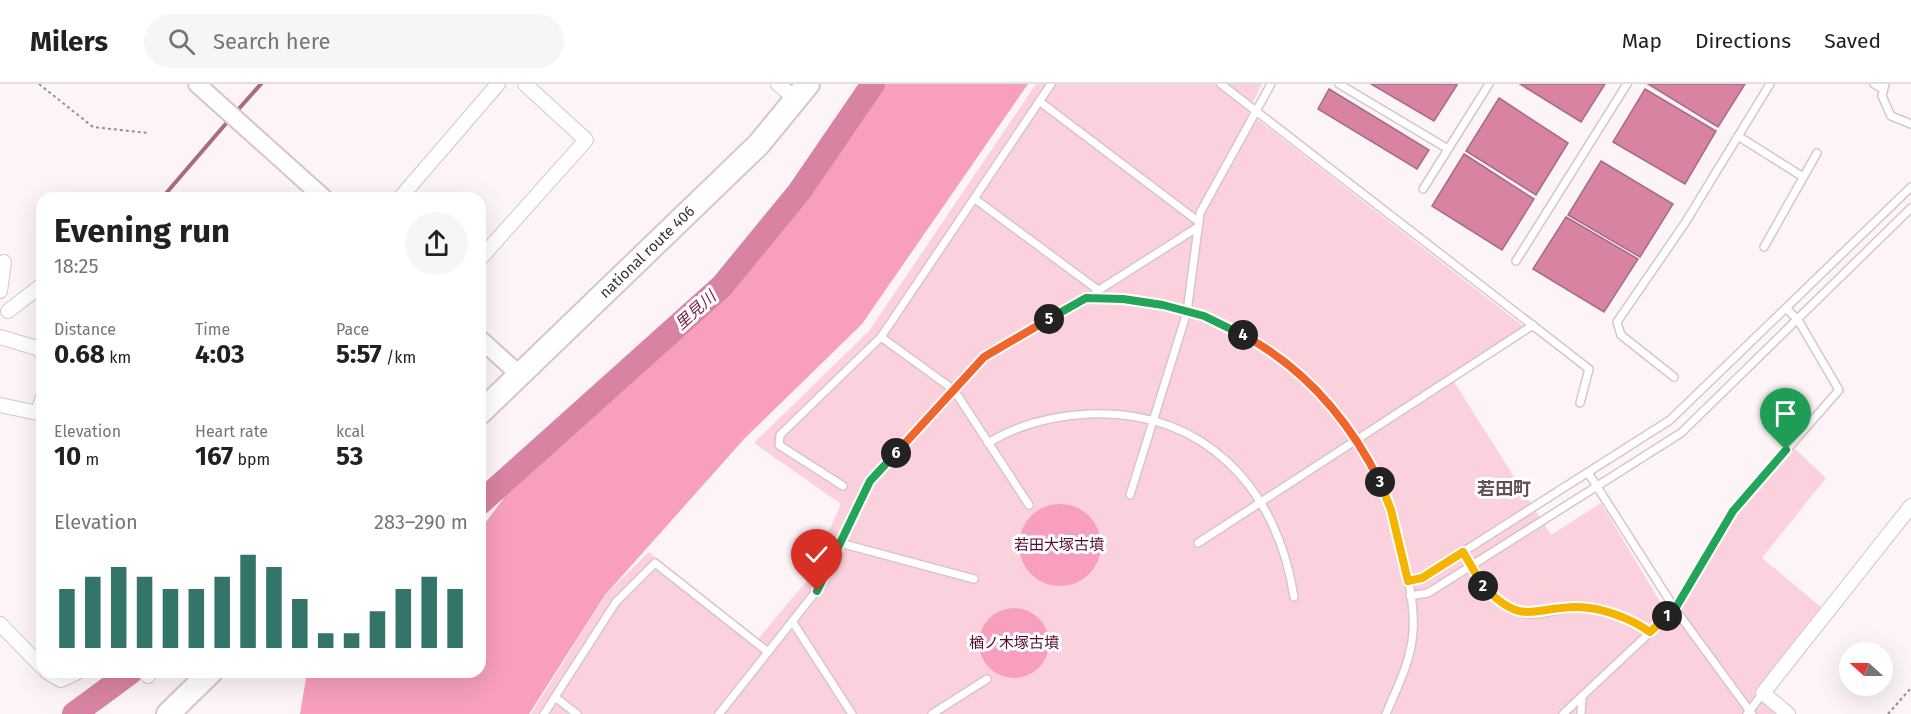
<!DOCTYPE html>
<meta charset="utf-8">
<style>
:root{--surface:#fff;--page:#f6f6f6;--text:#202124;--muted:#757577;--line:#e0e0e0;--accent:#337669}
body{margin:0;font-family:"Fira Sans","Noto Sans JP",sans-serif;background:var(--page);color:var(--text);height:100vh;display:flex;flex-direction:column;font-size:22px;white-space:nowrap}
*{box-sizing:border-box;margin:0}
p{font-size:20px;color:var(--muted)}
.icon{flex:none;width:33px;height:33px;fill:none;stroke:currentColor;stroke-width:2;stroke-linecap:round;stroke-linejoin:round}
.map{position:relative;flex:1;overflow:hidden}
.sheet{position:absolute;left:36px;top:108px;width:450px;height:486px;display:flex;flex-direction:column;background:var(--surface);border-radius:18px;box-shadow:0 6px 24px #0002}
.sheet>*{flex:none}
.needle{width:39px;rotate:291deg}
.fabs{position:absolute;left:1839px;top:558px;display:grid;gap:12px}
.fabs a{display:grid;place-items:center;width:54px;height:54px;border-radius:50%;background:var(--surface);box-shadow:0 6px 24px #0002;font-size:30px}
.pin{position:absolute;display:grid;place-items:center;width:51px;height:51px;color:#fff;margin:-62px -26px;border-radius:50% 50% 50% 0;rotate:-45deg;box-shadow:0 0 6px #0007}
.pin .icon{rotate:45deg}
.km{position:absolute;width:30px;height:30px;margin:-15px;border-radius:50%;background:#222;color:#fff;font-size:16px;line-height:30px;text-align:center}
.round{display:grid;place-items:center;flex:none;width:63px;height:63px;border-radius:32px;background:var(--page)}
.overview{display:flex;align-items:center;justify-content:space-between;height:102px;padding:0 18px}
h1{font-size:33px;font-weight:700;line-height:45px}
.figures{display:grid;grid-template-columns:repeat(3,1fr);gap:9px;height:102px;padding:6px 18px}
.figures div{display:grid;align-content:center}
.figures b{font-size:26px;font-weight:700}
.figures small{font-size:16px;font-weight:400}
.figures p{font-size:16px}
.chart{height:168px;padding:12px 18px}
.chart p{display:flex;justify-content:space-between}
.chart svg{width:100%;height:108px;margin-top:6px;stroke:var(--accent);stroke-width:6}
header{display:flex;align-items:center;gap:36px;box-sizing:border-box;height:84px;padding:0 30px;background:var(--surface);border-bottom:2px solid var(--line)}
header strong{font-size:28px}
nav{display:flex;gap:33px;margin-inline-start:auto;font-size:21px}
.search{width:420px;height:54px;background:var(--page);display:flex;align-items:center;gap:15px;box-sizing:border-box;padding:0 21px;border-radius:33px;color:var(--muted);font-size:22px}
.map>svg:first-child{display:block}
</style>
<header>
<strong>Milers</strong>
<div class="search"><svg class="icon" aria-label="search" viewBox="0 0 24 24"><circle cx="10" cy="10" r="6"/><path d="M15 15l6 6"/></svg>Search here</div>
<nav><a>Map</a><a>Directions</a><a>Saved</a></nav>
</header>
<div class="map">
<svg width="1911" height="630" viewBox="0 0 1911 630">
<rect width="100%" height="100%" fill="#fcf4f6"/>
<path fill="#fad1dd" d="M 1036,0 L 1262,0 L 1248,28 L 1523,242 L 1449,290 L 1551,451 L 1601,419 L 1671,536 L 1737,431 L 1795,365 L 1826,394 L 1762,474 L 1822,524 L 1754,610 L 1777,630 L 531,630 L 606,510 L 649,468 L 758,555 L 806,498 L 841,420 L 754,359 L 869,247 Z"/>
<g fill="#f79fbd">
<path d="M 880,0 L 1028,0 L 862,240 L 745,354 L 605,511 L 529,630 L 300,630 L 307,588 L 480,588 L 480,446 L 521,391 L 610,317 L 720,210 L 813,96 L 848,38 Z"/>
<circle cx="1060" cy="461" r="41"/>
<circle cx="1014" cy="559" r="35"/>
</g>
<g fill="#d883a1" stroke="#a96b81" stroke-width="1.5">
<path d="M 1371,0 L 1455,0 L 1457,1 L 1434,37 Z"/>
<path d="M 1520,0 L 1605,0 L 1581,38 Z"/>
<path d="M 1648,0 L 1745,0 L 1718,43 Z"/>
<path d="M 1329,5 L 1429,66 L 1417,85 L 1318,25 Z"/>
<path d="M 1645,5 L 1716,47 L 1685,100 L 1613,58 Z"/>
<path d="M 1499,14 L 1568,59 L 1536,111 L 1466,67 Z"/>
<path d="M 1464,70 L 1534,115 L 1502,166 L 1432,122 Z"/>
<path d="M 1601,77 L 1673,120 L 1640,173 L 1568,131 Z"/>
<path d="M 1566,133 L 1638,175 L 1604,228 L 1533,185 Z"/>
</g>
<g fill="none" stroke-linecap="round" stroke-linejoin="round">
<g stroke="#a96b81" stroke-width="4">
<path d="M 236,28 L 261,0"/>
<path d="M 162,114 L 229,36"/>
</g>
<g stroke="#d883a1" stroke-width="24">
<path d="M 480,419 L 722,202 L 799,108 L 873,0"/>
<path d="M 74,630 L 131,588"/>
</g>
<defs>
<g id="service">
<path d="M 1221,0 L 1589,285 L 1580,319"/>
<path d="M 1339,0 L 1448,65"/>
<path d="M 1874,0 L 1883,5"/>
<path d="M 1885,0 L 1882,12 L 1891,32 L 1911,40"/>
<path d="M 1039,17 L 1199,138"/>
<path d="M 1738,52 L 1803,93"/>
<path d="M 1423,105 L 1489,0"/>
<path d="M 975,115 L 1098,206"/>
<path d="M 1764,163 L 1817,69"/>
<path d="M 1516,177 L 1627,0"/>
<path d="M 1096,208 L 1198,143"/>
<path d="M 881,253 L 954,306 L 1029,421"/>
<path d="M 1674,293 L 1621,251 L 1617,238 L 1685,139 L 1770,0"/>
<path d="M 988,359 C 1019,340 1051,332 1088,330 C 1204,325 1277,403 1294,513"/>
<path d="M 1589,390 L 1675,525 L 1752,630"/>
<path d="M 843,402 L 779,361 L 780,351 L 881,253 L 1051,0"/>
<path d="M 1130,411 L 1187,228 L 1200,129 L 1271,0"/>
<path d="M 840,459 L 974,495"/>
<path d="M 1198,459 L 1533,241"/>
<path d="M 1463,468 C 1478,497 1499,532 1536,530 C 1550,529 1563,523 1577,523 C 1602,523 1630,534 1650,548"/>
<path d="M 1408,497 L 1422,494 L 1670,336 L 1911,103"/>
<path d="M 1410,512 L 1428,509 L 1681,349 L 1911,124"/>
<path d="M 792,537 L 852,630"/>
<path d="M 555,613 L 577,630"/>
<path d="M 544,630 L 616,518 L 655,479 L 768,568"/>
<path d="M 719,630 L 817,506 L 870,397 L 984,274 L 1086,214 C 1241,212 1362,309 1399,459 C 1407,487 1415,519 1413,548 C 1411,577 1397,604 1386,630"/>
<path d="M 932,630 L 987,595"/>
<path d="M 1563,630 L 1675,525 L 1733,427 L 1839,306 L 1798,236 L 1787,225"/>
<path d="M 1581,630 L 1582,612"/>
<path d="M 1747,630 L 1763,609"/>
</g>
<g id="minor">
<path d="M 778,0 L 796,15"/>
<path d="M 400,114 L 498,0"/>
<path d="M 480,175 L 586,56 L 525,0"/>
<path d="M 0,207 L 4,178"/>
<path d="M 8,227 L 42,201"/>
<path d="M 0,253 L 40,265 L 42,269"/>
<path d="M 0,321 L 38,329 L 42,315"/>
<path d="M 0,540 L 42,583"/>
<path d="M 47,588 L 61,596 L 78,588"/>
<path d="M 145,588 L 148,592"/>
<path d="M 1788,630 L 1763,609 L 1911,422"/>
</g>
<g id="tertiary">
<path d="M 197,0 L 324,114"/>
<path d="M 480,255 L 519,290"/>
</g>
<g id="trunk">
<path id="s1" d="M 480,329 L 759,60 L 808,0"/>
<path d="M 168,630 L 211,588"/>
</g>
</defs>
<use href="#service" stroke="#d9c4ca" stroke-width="10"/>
<use href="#minor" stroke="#d9c4ca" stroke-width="16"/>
<use href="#tertiary" stroke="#d9c4ca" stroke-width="20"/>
<use href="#trunk" stroke="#d9c4ca" stroke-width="26"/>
<g stroke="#989092" stroke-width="2" stroke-dasharray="3 3" stroke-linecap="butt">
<path d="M 39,0 L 93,43 L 148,49"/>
<path d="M 1888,630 L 1911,604"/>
</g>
<use href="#service" stroke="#fff" stroke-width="7"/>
<use href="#minor" stroke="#fff" stroke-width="14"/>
<use href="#tertiary" stroke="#fff" stroke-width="16"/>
<use href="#trunk" stroke="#fff" stroke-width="22"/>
</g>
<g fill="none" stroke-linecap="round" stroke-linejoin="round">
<defs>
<path id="split-1" d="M 1667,532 L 1675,525 L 1733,427 L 1786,366"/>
<path id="split-2" d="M 1483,502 C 1522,542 1530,524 1576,523 C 1601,523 1630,534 1650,548 L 1667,532"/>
<path id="split-3" d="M 1380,398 L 1391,426 L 1408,497 L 1422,494 L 1463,468 L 1483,502"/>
<path id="split-4" d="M 1243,251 C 1305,284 1349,336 1380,398"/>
<path id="split-5" d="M 1049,235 L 1086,214 L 1123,215 L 1163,221 L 1204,232 L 1243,251"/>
<path id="split-6" d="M 896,369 L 984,273 L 1049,235"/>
<path id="split-7" d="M 817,507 L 870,397 L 896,369"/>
</defs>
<use href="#split-1" stroke="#fff" stroke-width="12"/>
<use href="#split-2" stroke="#fff" stroke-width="12"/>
<use href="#split-3" stroke="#fff" stroke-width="12"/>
<use href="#split-4" stroke="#fff" stroke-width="12"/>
<use href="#split-5" stroke="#fff" stroke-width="12"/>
<use href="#split-6" stroke="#fff" stroke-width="12"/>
<use href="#split-7" stroke="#fff" stroke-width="12"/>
<use href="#split-1" stroke="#22a559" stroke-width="8"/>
<use href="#split-2" stroke="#f5b400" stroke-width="8"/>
<use href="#split-3" stroke="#f5b400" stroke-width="8"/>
<use href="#split-4" stroke="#f0652b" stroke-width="8"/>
<use href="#split-5" stroke="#22a559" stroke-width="8"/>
<use href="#split-6" stroke="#f0652b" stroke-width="8"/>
<use href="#split-7" stroke="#22a559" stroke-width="8"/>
</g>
<g text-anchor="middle" stroke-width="6" stroke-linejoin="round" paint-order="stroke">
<g font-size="15" fill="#3a3235" stroke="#fff">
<text dy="5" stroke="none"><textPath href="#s1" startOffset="232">national route 406</textPath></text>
</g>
<g font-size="15" fill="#55082d" stroke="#fff">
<text x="1059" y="466">若田大塚古墳</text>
<text x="1014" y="564">楢ノ木塚古墳</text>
</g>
<g font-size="16" font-style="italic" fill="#7f1a48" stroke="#fff">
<text transform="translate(695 226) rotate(-42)" y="6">里見川</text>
</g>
<g font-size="18" font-weight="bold" fill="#635156" stroke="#fff">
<text x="1504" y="411">若田町</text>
</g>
</g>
</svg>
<div class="fabs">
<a><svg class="needle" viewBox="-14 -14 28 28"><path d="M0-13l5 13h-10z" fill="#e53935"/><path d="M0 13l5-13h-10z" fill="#757577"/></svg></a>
</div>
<div class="pin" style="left:1786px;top:366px;background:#1e9e55"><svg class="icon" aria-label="arrive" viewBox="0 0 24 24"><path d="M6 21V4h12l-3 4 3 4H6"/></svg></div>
<div class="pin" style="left:817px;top:507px;background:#d93025"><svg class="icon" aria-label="check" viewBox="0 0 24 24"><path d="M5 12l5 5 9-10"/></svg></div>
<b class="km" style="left:1667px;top:532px">1</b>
<b class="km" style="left:1483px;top:502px">2</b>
<b class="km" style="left:1380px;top:398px">3</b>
<b class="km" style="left:1243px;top:251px">4</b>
<b class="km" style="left:1049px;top:235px">5</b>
<b class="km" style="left:896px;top:369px">6</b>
<section class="sheet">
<div class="overview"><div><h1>Evening run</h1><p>18:25</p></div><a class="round"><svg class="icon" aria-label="share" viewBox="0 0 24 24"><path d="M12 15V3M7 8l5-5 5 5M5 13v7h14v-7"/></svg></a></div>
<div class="figures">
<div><p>Distance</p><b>0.68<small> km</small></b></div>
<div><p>Time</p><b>4:03</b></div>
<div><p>Pace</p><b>5:57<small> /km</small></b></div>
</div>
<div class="figures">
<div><p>Elevation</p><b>10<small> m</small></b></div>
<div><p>Heart rate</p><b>167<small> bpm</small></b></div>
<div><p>kcal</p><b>53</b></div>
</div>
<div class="chart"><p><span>Elevation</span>283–290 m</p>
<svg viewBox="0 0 160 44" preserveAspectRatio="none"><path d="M5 44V20M15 44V15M25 44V11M35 44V15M45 44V20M55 44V20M65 44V15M75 44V6M85 44V11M95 44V24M105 44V38M115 44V38M125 44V29M135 44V20M145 44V15M155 44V20"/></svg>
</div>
</section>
</div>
